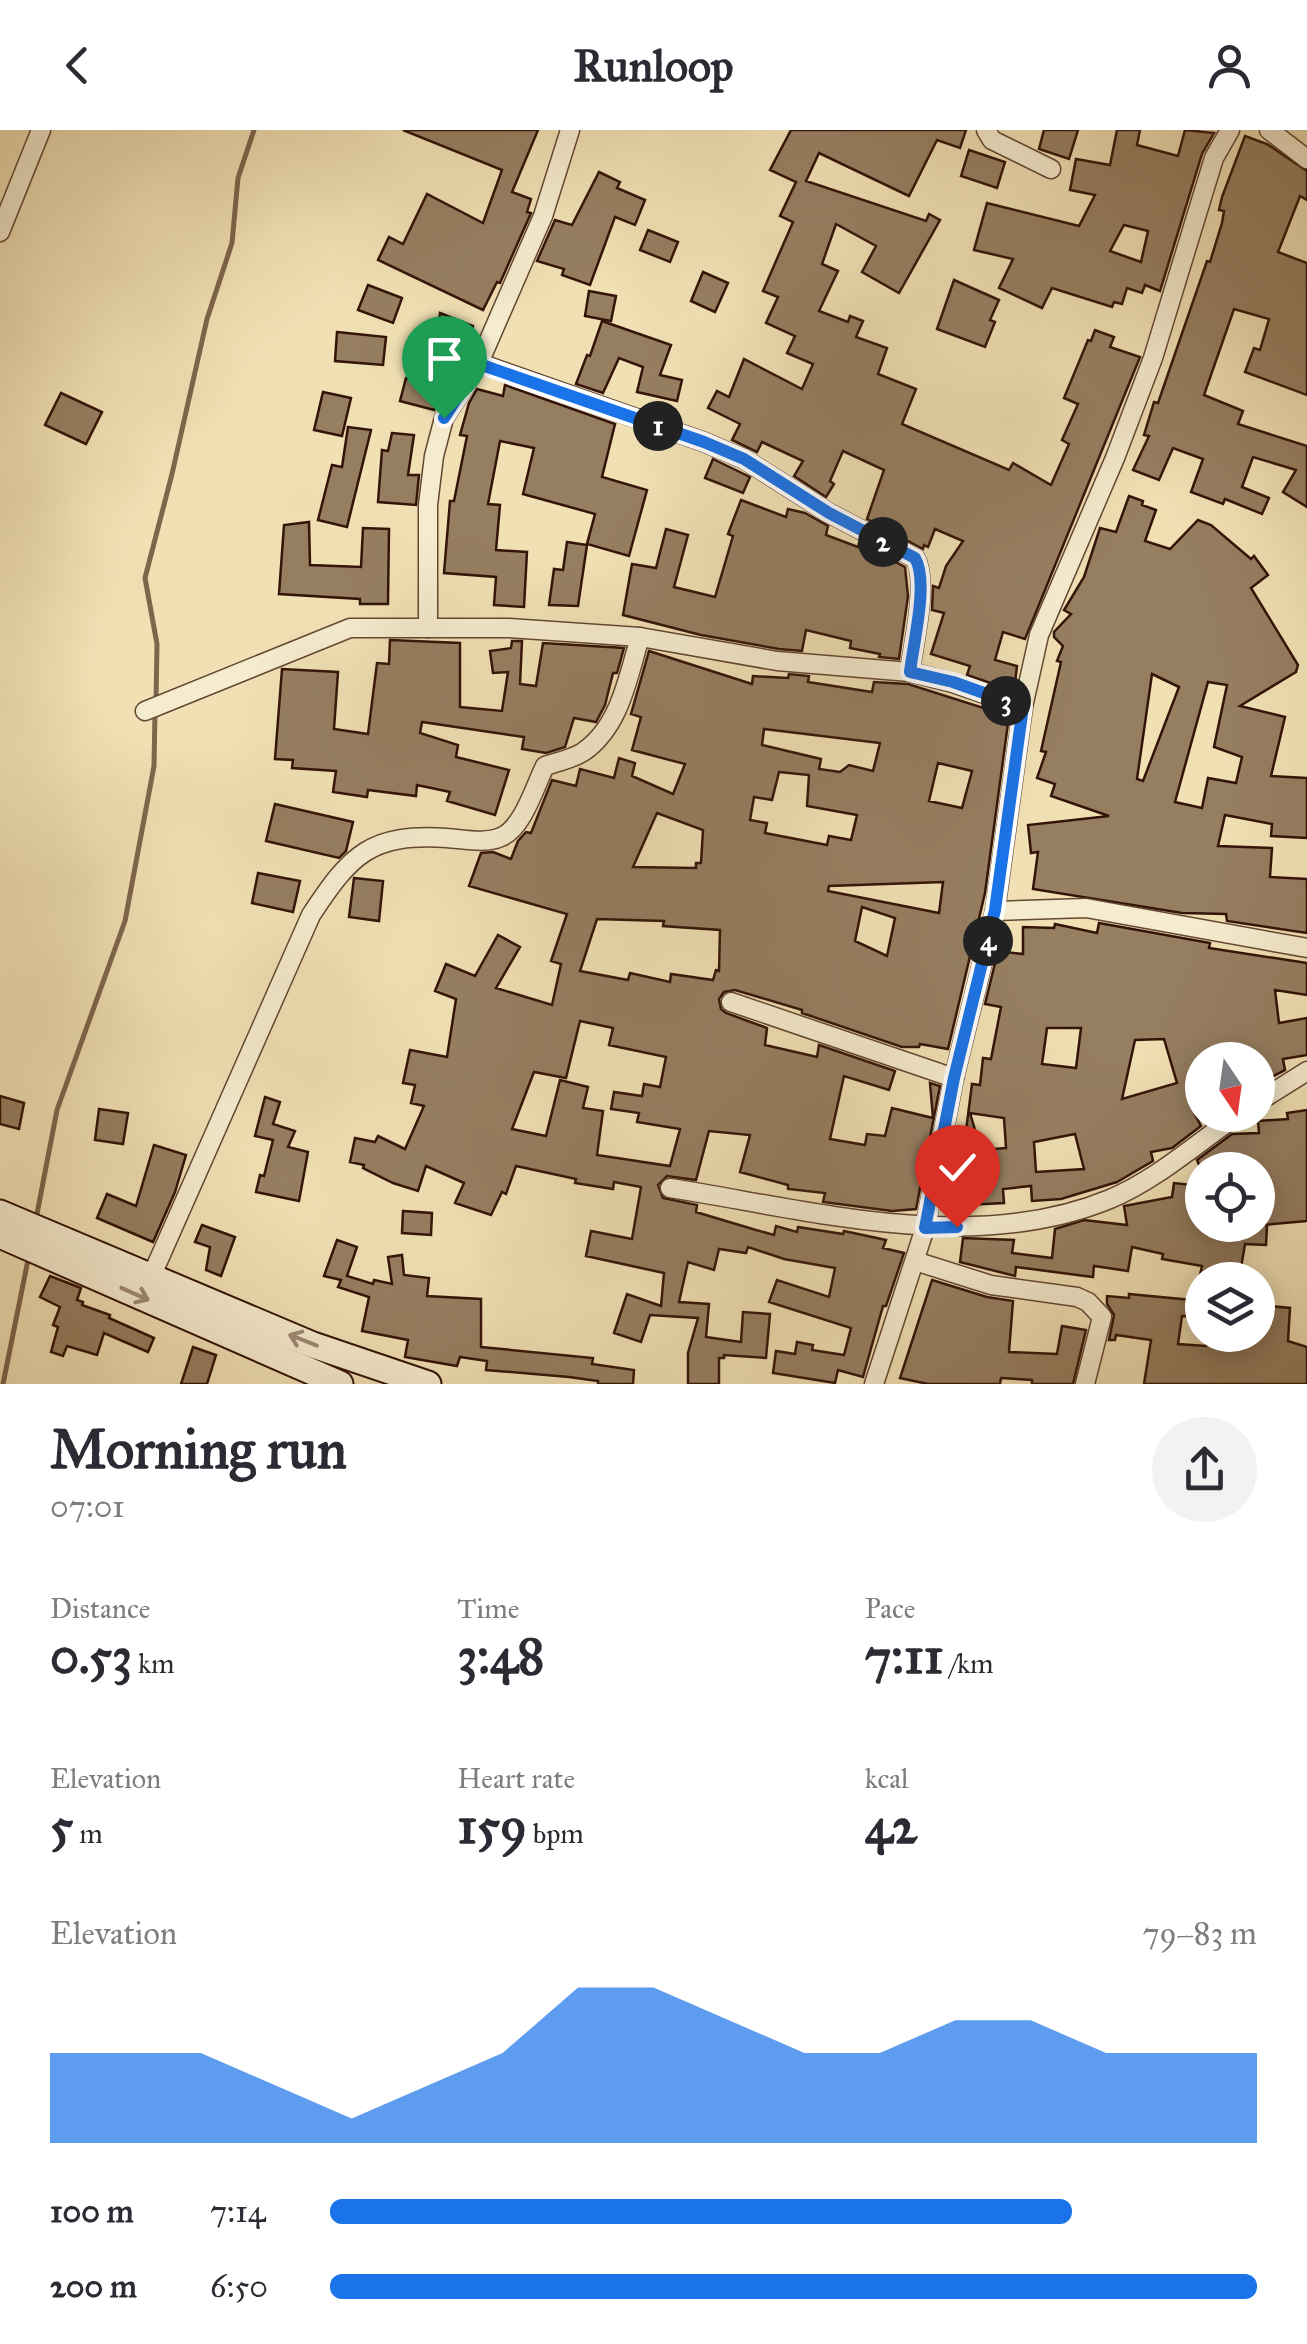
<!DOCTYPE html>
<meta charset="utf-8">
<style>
:root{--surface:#fff;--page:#f2f2f3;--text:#2b2b33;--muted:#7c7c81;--accent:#1a73e8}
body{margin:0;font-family:"IM FELL Great Primer",serif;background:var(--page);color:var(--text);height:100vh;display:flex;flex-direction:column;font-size:38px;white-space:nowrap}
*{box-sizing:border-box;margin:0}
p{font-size:32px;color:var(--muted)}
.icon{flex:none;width:55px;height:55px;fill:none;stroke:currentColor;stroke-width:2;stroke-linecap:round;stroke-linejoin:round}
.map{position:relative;height:1254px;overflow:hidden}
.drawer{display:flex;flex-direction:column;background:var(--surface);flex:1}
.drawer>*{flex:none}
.needle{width:65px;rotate:167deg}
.buttons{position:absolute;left:1185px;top:912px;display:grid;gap:20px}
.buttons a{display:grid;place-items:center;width:90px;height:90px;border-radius:50%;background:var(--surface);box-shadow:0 5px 25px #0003;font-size:50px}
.pin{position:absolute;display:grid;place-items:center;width:85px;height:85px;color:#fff;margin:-102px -42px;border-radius:50% 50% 50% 0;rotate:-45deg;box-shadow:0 0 10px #0007}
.pin .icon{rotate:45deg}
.km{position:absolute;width:50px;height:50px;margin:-25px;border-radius:50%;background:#222;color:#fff;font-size:28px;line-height:50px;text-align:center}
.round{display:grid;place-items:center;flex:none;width:105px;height:105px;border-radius:52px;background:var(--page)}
.head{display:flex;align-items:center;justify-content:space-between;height:170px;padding:0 50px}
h1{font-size:55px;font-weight:700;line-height:75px}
.metrics{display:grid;grid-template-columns:repeat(3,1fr);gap:15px;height:170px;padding:10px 50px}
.metrics div{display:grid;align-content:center}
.metrics b{font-size:50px;font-weight:700}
.metrics small{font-size:28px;font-weight:400}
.metrics p{font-size:28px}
.chart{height:280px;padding:20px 50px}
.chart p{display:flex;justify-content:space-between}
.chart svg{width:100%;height:180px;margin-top:10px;fill:var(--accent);opacity:.7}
ul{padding:0 50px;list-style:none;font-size:32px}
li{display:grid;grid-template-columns:160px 120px 1fr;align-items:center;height:75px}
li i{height:25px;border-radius:12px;background:var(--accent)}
header{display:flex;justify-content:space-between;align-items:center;height:130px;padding:0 50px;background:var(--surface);font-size:45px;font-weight:700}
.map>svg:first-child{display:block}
</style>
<header><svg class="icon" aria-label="back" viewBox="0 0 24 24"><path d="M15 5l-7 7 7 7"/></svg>Runloop<svg class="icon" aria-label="person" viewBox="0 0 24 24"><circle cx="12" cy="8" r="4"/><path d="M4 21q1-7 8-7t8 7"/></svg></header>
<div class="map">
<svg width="1307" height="1254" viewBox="0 0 1307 1254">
<rect width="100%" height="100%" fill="#f0e0b4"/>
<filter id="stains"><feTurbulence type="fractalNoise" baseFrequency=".002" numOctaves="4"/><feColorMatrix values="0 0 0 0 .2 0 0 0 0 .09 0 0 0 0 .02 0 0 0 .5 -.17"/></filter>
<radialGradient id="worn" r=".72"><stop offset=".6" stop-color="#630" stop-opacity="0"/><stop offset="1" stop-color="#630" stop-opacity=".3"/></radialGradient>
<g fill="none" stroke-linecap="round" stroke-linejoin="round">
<g stroke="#7e654c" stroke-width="5">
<path d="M 156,571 L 157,514 L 145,448 L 172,344 L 207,189 L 232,113 L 238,48 L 254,0"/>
<path d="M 36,1089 L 57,980 L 125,791 L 154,636 L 155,582"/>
<path d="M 3,1254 L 29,1125"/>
</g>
</g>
<g fill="#967e61" stroke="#341408" stroke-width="2.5" fill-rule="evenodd">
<path d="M 403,0 L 538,0 L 512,62 L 531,69 L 527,82 L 531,83 L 500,153 L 497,152 L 483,180 L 378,130 L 389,107 L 403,114 L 427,64 L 483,93 L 502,40 Z"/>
<path d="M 791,0 L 966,0 L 960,18 L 937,10 L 909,66 L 819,23 L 806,51 L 926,91 L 929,84 L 940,90 L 899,163 L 862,142 L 876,116 L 836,94 L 822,134 L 838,141 L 819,181 L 848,192 L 850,186 L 863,191 L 856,207 L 887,218 L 878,244 L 916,259 L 902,294 L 1009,340 L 1013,333 L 1051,355 L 1069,314 L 1062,310 L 1078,274 L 1064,268 L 1088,210 L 1091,211 L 1095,200 L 1114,207 L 1110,217 L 1140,227 L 1025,509 L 1003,502 L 995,530 L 1017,536 L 1014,561 L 967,545 L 970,536 L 931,524 L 944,483 L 932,480 L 933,456 L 939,458 L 946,436 L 963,411 L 935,399 L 928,417 L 924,415 L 923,419 L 867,389 L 884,340 L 843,321 L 830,351 L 834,354 L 826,367 L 794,346 L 803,331 L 762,312 L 757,322 L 732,310 L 740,294 L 708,278 L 717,261 L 729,267 L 744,229 L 802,259 L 813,234 L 787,223 L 795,206 L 766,193 L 778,167 L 763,161 L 793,92 L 780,86 L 796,52 L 770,40 Z"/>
<path d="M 1044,0 L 1078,0 L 1069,29 L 1039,19 Z"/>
<path d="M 1117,0 L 1140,0 L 1137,15 L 1178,26 L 1185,0 L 1214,3 L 1202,24 L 1160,161 L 1145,155 L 1142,163 L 1127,158 L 1122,174 L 1114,172 L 1112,177 L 1052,158 L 1042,178 L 999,158 L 1013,129 L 974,120 L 987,73 L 1079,96 L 1095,65 L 1070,60 L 1076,29 L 1110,35 ZM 1124,95 L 1148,101 L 1141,132 L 1110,121 Z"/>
<path d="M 1245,6 L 1267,14 L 1307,41 L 1307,70 L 1300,66 L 1278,122 L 1307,133 L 1307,265 L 1245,242 L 1254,218 L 1260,220 L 1269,189 L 1234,179 L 1204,265 L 1243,281 L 1238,294 L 1307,316 L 1307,377 L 1283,362 L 1296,340 L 1253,327 L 1242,357 L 1269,368 L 1262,384 L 1225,369 L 1223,374 L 1191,362 L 1203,329 L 1173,318 L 1159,350 L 1133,340 L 1149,306 L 1144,305 L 1154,272 L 1158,273 L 1207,131 L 1210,132 L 1222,93 L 1224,81 L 1219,80 L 1222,67 Z"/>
<path d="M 969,20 L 1005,32 L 997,58 L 961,46 Z"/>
<path d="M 599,42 L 620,52 L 617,58 L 645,70 L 635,95 L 615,87 L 590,155 L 562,145 L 564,139 L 537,131 L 555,90 L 572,95 Z"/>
<path d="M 648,100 L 678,112 L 670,132 L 640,120 Z"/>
<path d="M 703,142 L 728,153 L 715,182 L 691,171 Z"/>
<path d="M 954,150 L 999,170 L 990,190 L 995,192 L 985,217 L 937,199 Z"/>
<path d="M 368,155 L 402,168 L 393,193 L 358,180 Z"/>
<path d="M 589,161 L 616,166 L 611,191 L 585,186 Z"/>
<path d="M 440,183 L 473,196 L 468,227 L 459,241 L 447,239 L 434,280 L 400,271 L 406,248 L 431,254 Z"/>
<path d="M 602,191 L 671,215 L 660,245 L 682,250 L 677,271 L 637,262 L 643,237 L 619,228 L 603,263 L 576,254 L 587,225 L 590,226 Z"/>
<path d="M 337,202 L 386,207 L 383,235 L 335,231 Z"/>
<path d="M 505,255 L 615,294 L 602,347 L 647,360 L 629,426 L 587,414 L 595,384 L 523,364 L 534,318 L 500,311 L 488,374 L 500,375 L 496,420 L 527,422 L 524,477 L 494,475 L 496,447 L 444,443 L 450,371 L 454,371 L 467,306 L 460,305 L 469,273 L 477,259 L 503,266 Z"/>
<path d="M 323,262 L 351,268 L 342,306 L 314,300 Z"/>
<path d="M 61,263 L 102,282 L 86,314 L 45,295 Z"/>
<path d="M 348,297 L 371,300 L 347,397 L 318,390 L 332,335 L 342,337 Z"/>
<path d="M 392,303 L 414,305 L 408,345 L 419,345 L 416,375 L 378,372 L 382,320 L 388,321 Z"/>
<path d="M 713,329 L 750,347 L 743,363 L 705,348 Z"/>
<path d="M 1129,366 L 1143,371 L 1142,375 L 1156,380 L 1145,411 L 1170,419 L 1198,390 L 1211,395 L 1251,429 L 1254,426 L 1268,445 L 1251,458 L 1298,535 L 1296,542 L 1240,576 L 1285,587 L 1271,646 L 1307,648 L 1307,708 L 1271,706 L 1272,694 L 1225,685 L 1218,716 L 1272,718 L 1270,747 L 1307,749 L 1307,803 L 1227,791 L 1226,784 L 1182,783 L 1033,759 L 1038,722 L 1031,723 L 1028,695 L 1109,686 L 1051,666 L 1055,654 L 1037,648 L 1046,622 L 1041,621 L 1061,532 L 1057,531 L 1063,516 L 1054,507 L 1054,502 L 1071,484 L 1064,480 L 1084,447 L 1100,398 L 1116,402 ZM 1152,544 L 1179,557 L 1143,651 L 1137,649 ZM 1208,552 L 1227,555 L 1214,617 L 1242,627 L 1236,653 L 1208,648 L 1202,678 L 1175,672 Z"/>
<path d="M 741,370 L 786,387 L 788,379 L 805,383 L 828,396 L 826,405 L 858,417 L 859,413 L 905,437 L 908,466 L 899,529 L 879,527 L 880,524 L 850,518 L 851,511 L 806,500 L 802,521 L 779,519 L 701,505 L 623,485 L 632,434 L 656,438 L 666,399 L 688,405 L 674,457 L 715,467 L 733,406 L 728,404 Z"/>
<path d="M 309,392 L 310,435 L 361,437 L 363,398 L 389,399 L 388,474 L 360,474 L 360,469 L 279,464 L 284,395 Z"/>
<path d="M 567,412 L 587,415 L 578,476 L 549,475 L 554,439 L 563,440 Z"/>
<path d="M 390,510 L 460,513 L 460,577 L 502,581 L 508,542 L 493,543 L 490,521 L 511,518 L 512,511 L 522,511 L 520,554 L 536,556 L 543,513 L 624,518 L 617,543 L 613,543 L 605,575 L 596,592 L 574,588 L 565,617 L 546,623 L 522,619 L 524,607 L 422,592 L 420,603 L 458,615 L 456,627 L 509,640 L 495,685 L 447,671 L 450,662 L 417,655 L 416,666 L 368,660 L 367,667 L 333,662 L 336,641 L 292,638 L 293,630 L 275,629 L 282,539 L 338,542 L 334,599 L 368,604 L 377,533 L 389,534 Z"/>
<path d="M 649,521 L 752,554 L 753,546 L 788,548 L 789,544 L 809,546 L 808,552 L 872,562 L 874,552 L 908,554 L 1009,586 L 985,763 L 948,919 L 920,914 L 919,917 L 902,917 L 802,883 L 802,880 L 735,860 L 724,862 L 719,869 L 721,879 L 726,883 L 767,898 L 765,915 L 817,927 L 819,915 L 895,941 L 889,960 L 844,946 L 830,1009 L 865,1015 L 867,1004 L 885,1006 L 892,978 L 933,988 L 930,953 L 940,956 L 916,1079 L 892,1081 L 823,1072 L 825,1063 L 788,1059 L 788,1055 L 740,1042 L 750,1005 L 709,1001 L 696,1050 L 667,1046 L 658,1055 L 663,1068 L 697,1075 L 696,1082 L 756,1100 L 774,1105 L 776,1096 L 797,1102 L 798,1097 L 843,1104 L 844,1101 L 886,1110 L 883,1118 L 904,1123 L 886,1176 L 883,1176 L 863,1247 L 838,1240 L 835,1253 L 773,1243 L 776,1221 L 795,1224 L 797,1212 L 813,1215 L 812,1220 L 844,1225 L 851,1198 L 769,1172 L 777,1150 L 829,1167 L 835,1138 L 784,1129 L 748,1117 L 746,1123 L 719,1119 L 714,1140 L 688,1132 L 679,1172 L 709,1174 L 706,1207 L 741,1212 L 743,1182 L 770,1184 L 766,1228 L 724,1225 L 724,1228 L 719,1228 L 719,1254 L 688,1254 L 688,1223 L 698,1188 L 650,1185 L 641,1212 L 614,1203 L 627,1164 L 661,1176 L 664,1143 L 586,1126 L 591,1101 L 632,1109 L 641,1057 L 614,1052 L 613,1059 L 575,1053 L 576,1049 L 516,1036 L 506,1064 L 502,1062 L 491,1085 L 455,1073 L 464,1053 L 426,1036 L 418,1061 L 393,1053 L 363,1038 L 364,1035 L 350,1032 L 355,1008 L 375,1012 L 378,1006 L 405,1019 L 424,976 L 411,973 L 415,955 L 403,953 L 410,920 L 447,927 L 456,869 L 435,861 L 446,834 L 475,846 L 498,805 L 520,817 L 496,858 L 552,875 L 561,834 L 551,831 L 567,784 L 469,756 L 481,723 L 493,722 L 511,729 L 518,711 L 526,702 L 531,703 L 552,650 L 576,656 L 580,639 L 614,648 L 619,628 L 635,633 L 632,646 L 673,664 L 685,634 L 632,620 L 641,587 L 631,584 ZM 764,599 L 880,613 L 873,641 L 849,635 L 840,642 L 819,639 L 821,629 L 762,615 ZM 938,633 L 972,641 L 962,678 L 929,671 ZM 779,642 L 809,645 L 807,676 L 857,685 L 851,710 L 829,706 L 827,715 L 765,703 L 767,693 L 750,690 L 754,667 L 772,670 ZM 657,683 L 703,700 L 701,733 L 696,733 L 696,738 L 633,737 ZM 943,752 L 939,783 L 828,761 L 829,756 ZM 862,777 L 895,788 L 887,826 L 855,811 ZM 597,789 L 664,791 L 663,796 L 720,800 L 719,841 L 716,840 L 713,850 L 671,844 L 670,852 L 630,843 L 628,850 L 580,841 ZM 580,891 L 613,898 L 609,915 L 666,927 L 660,957 L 644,954 L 642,966 L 614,962 L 611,979 L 639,983 L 637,992 L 680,999 L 670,1036 L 597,1025 L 603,981 L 583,978 L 588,957 L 560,950 L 546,1006 L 512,999 L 534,942 L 566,948 Z"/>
<path d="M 275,674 L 353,692 L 346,721 L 339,728 L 266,711 Z"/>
<path d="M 258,743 L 300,751 L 293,782 L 252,773 Z"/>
<path d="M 354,748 L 383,751 L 379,791 L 349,787 Z"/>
<path d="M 1099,793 L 1210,813 L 1209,818 L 1307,833 L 1307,865 L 1275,860 L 1279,893 L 1307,888 L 1307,925 L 1283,929 L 1285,940 L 1258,954 L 1258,930 L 1202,930 L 1202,974 L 1190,975 L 1201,996 L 1172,1018 L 1151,1022 L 1153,1031 L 1117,1052 L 1061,1069 L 1032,1071 L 1031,1056 L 1003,1059 L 1004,1073 L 966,1075 L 963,1024 L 972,954 L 980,955 L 983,928 L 991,929 L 1001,877 L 985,874 L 998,821 L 1023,824 L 1023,797 L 1054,798 L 1055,794 L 1097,803 ZM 1047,898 L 1081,898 L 1076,938 L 1042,934 ZM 1164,909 L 1177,953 L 1122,969 L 1135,910 ZM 970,983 L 1004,988 L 1006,1018 L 981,1020 ZM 1075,1004 L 1084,1039 L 1036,1042 L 1034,1012 Z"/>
<path d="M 0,966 L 24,973 L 19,999 L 0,994 Z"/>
<path d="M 265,967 L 280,972 L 273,994 L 295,1001 L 288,1017 L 308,1022 L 299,1071 L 256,1062 L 260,1045 L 264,1046 L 273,1010 L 255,1006 Z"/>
<path d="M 99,979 L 128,983 L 123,1014 L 95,1010 Z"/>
<path d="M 1307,980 L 1307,1091 L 1263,1095 L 1267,1095 L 1266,1115 L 1245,1114 L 1239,1150 L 1200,1145 L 1202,1136 L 1162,1129 L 1163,1124 L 1132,1117 L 1128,1141 L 1094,1136 L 1093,1147 L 1016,1137 L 1015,1146 L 960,1132 L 963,1108 L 1014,1110 L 1012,1123 L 1052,1128 L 1055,1099 L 1084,1090 L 1127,1095 L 1124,1076 L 1172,1067 L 1174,1053 L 1202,1056 L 1202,1095 L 1258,1095 L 1258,1040 L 1234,1040 L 1234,1034 L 1218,1040 L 1201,1040 L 1197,1030 L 1232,1004 L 1259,1003 L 1258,991 L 1288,989 L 1287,983 Z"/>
<path d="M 154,1015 L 186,1025 L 175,1062 L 153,1112 L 97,1088 L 107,1064 L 136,1076 Z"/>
<path d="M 403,1081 L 432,1083 L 431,1105 L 402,1103 Z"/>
<path d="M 202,1095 L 235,1107 L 221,1146 L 206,1140 L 210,1117 L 195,1112 Z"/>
<path d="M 337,1110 L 357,1117 L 347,1146 L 373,1154 L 374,1150 L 392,1154 L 388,1127 L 402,1125 L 404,1145 L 429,1148 L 427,1166 L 481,1169 L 481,1217 L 593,1228 L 592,1234 L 634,1240 L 633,1254 L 598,1254 L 598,1251 L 569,1247 L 486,1240 L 487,1231 L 460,1227 L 457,1236 L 405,1227 L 408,1210 L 362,1201 L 369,1167 L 338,1157 L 341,1150 L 324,1146 Z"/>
<path d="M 50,1146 L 81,1158 L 77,1170 L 83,1172 L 82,1175 L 110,1185 L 109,1188 L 154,1208 L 148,1222 L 104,1203 L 97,1225 L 67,1216 L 63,1226 L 51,1222 L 58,1197 L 53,1195 L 60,1177 L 40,1167 Z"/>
<path d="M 932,1150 L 987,1167 L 1013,1171 L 1009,1222 L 1057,1224 L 1062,1196 L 1086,1200 L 1073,1254 L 1032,1254 L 1032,1250 L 1001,1248 L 1000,1254 L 928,1254 L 900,1248 Z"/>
<path d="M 1129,1164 L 1202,1171 L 1202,1187 L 1182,1186 L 1178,1214 L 1206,1216 L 1207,1205 L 1258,1205 L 1258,1175 L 1290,1178 L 1288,1211 L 1307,1217 L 1307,1254 L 1144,1254 L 1151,1210 L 1116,1205 L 1115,1210 L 1109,1210 L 1114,1185 L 1107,1174 L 1107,1166 L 1129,1168 Z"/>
<path d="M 193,1217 L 216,1225 L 207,1254 L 181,1254 Z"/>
</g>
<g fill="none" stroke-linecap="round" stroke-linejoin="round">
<defs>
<g id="minor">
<path d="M 986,0 L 992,10 L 1051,39"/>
<path d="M 1269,0 L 1307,29"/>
<path d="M 0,102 L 41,0"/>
<path d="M 479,233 L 704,312 L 744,329 L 829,383 L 915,428 C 929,451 913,514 910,542"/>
<path d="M 428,498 L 428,375 L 434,326 L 444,288 L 479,233 L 543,86 L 570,0"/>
<path d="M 145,581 L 350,498 L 509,498 L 640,507 L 777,531 L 910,542 L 953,553 L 1023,577"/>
<path d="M 995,781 L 1086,778 L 1307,818"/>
<path d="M 731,872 L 954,948"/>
<path d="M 1258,972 L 1307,941"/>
<path d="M 670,1058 C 811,1080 972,1126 1110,1069 C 1156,1050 1197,1013 1238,985"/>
<path d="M 915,1131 L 991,1155 L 1077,1167 L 1088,1172 L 1102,1187 L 1085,1254"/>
<path d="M 152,1145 L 311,785 C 351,724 371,703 447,708 C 463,709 486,714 501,707 C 523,698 535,656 545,636 C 557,632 572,629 583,622 C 620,597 628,547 640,507"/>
<path d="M 874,1254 L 925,1098 L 954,948 L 995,781 L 1023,577 L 1039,505 L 1115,328 L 1153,228 L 1214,28 L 1230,0"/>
</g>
<g id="secondary">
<path d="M 0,1083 L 313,1215 L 428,1254"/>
<path d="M 0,1105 L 340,1254"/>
</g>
</defs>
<use href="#minor" stroke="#634733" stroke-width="21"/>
<use href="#secondary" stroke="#341408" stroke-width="29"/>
<use href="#minor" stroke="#f5ebce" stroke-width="18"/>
<use href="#secondary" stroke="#f5ebce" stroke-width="25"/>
</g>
<defs><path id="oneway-shaft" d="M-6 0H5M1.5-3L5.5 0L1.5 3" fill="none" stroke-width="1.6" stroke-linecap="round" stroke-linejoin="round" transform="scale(2.5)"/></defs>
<g stroke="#9e8a75">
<use href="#oneway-shaft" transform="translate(135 1164) rotate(24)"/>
<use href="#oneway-shaft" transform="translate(303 1210) rotate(-158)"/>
</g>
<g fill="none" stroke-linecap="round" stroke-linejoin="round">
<defs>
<path id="route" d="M 444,288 L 479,234 L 704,312 L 744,329 L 829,383 L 915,428 C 929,451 913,514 910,542 L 953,552 L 1023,577 L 995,780 L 954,948 L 925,1098 L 957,1097"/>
</defs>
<use href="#route" stroke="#fff" stroke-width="20"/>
<use href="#route" stroke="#1a73e8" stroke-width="12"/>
</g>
<rect width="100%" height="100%" filter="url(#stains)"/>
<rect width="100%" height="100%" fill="url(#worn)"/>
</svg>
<div class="buttons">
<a><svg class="needle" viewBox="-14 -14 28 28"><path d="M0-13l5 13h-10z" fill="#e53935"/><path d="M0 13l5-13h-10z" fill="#7c7c81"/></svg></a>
<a><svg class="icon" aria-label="locate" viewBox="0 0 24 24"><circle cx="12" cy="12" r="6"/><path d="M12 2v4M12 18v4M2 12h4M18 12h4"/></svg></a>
<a><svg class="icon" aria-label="layers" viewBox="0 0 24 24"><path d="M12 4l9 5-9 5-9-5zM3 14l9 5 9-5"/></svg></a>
</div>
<div class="pin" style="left:444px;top:288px;background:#1e9e55"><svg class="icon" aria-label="arrive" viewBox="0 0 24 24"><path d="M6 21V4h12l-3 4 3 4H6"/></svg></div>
<div class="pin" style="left:957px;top:1097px;background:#d93025"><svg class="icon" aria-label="check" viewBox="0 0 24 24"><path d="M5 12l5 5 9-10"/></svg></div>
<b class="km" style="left:658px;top:296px">1</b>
<b class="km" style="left:883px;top:412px">2</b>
<b class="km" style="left:1006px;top:571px">3</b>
<b class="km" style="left:988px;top:811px">4</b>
</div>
<section class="drawer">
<div class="head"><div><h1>Morning run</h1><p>07:01</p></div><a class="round"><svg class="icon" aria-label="share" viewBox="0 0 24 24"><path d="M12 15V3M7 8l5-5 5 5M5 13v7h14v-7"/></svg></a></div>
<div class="metrics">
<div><p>Distance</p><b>0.53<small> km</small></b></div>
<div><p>Time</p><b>3:48</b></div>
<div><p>Pace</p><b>7:11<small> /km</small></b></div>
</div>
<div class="metrics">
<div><p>Elevation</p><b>5<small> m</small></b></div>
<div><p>Heart rate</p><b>159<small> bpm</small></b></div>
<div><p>kcal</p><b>42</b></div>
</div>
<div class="chart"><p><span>Elevation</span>79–83 m</p>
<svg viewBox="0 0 160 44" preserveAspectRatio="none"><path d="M0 44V22L10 22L20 22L30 30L40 38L50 30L60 22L70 6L80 6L90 14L100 22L110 22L120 14L130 14L140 22L150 22L160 22V44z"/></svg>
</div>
<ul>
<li><b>100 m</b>7:14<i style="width:80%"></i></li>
<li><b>200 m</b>6:50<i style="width:100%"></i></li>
</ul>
</section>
